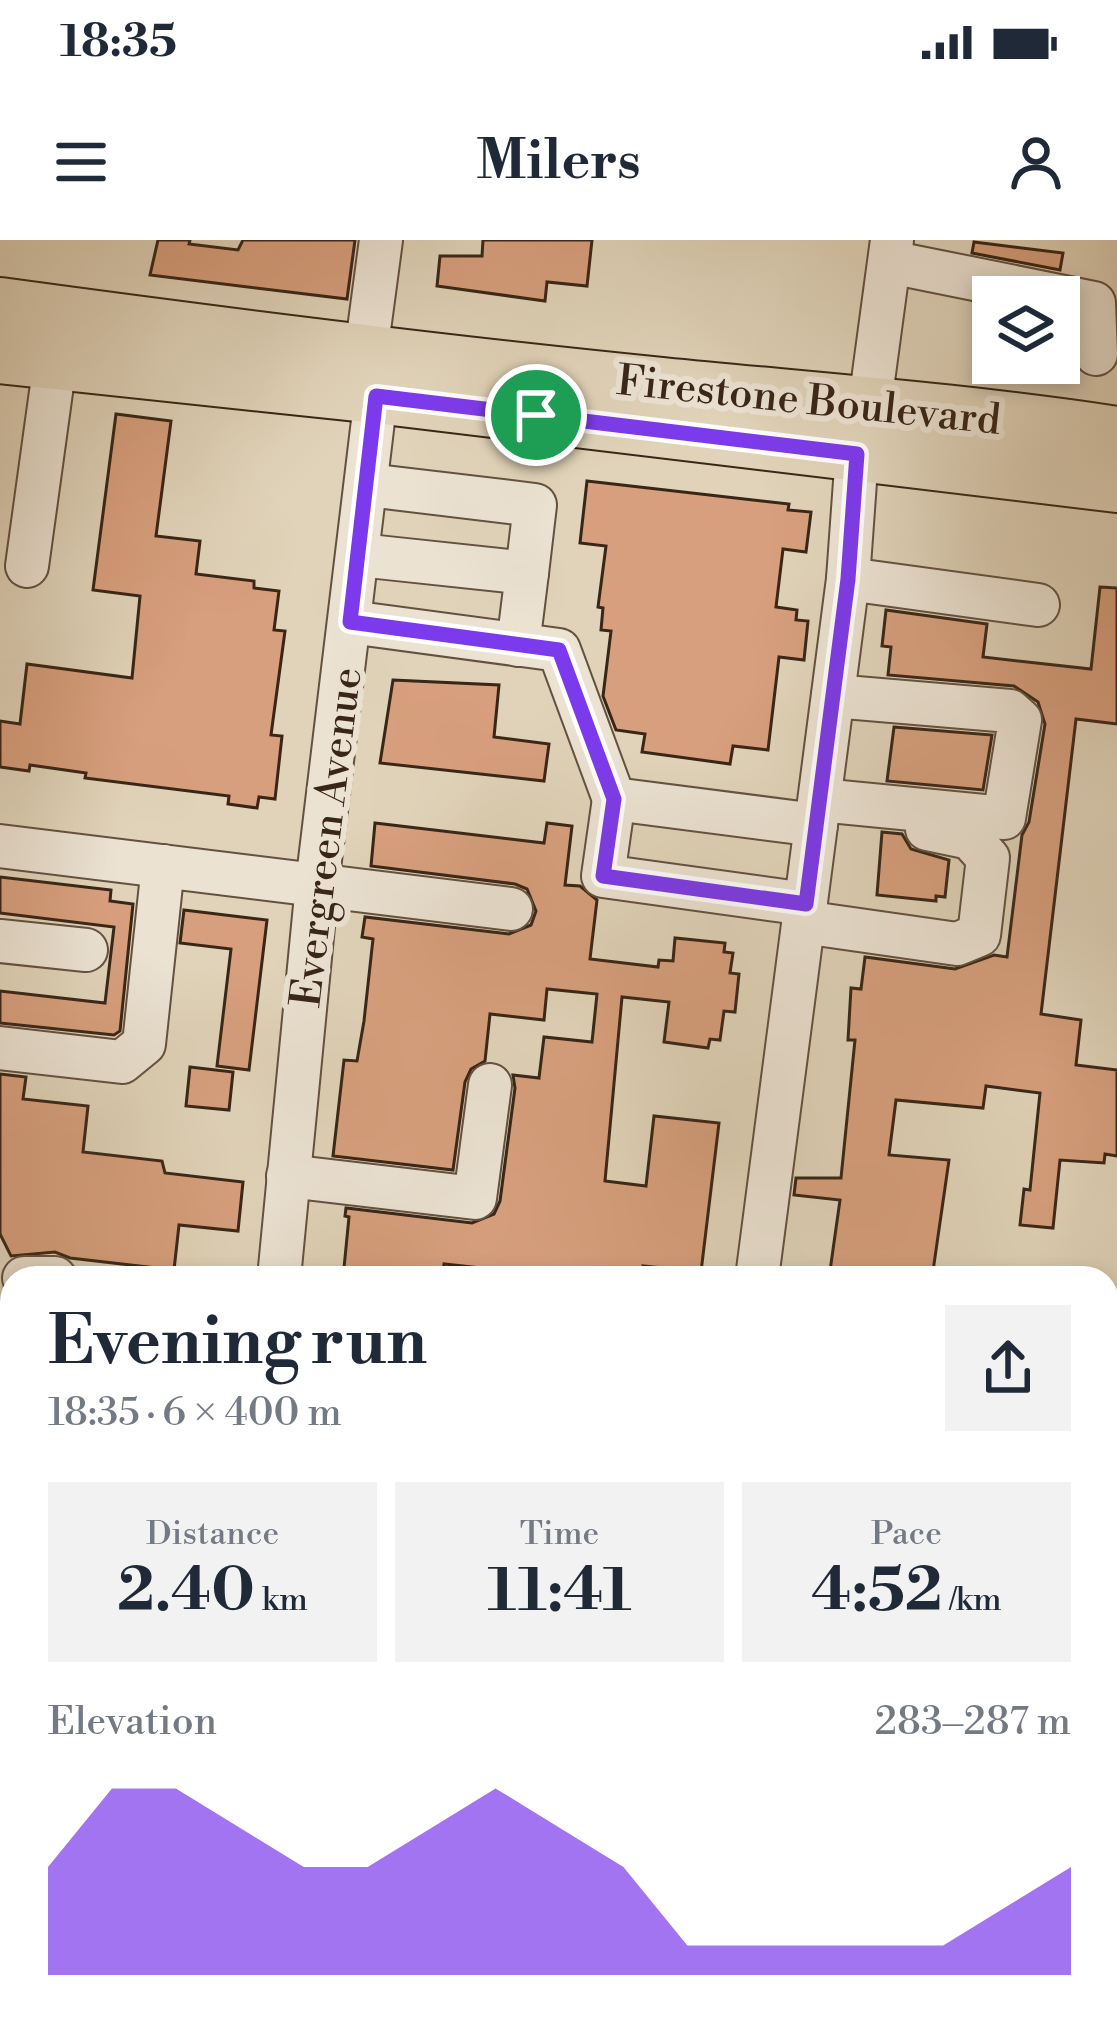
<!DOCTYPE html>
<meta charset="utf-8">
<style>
:root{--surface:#fff;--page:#f2f2f3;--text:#1f2937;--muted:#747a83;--accent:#7c3aed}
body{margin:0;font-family:"Libre Bodoni",serif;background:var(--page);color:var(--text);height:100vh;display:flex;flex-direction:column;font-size:45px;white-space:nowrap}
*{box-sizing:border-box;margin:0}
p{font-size:39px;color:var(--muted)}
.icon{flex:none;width:66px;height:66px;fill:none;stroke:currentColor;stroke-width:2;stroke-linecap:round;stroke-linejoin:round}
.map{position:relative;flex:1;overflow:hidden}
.sheet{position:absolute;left:0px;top:1026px;width:1119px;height:771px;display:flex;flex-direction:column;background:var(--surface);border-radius:36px 36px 0 0;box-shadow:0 6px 18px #0003}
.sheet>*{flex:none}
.buttons{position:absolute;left:972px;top:36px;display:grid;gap:24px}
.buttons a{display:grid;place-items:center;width:108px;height:108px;border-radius:0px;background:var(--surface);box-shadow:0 6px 18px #0003;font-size:60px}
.pin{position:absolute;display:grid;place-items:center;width:102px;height:102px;color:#fff;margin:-51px;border:6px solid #fff;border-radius:50%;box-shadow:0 3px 12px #0007}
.round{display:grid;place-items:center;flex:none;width:126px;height:126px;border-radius:0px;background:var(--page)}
.summary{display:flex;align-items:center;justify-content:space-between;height:204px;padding:0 48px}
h1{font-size:66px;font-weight:700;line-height:90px}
.metrics{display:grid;grid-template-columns:repeat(3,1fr);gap:18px;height:204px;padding:12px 48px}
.metrics div{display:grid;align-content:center;border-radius:0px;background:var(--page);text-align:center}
.metrics b{font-size:60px;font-weight:700}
.metrics small{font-size:33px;font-weight:400}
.metrics p{font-size:33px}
.chart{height:336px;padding:24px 48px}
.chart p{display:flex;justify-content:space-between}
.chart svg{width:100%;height:216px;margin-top:12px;fill:var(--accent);opacity:.7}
.status{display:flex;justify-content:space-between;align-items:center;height:84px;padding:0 60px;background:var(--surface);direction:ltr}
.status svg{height:33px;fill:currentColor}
header{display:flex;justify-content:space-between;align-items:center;height:156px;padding:0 48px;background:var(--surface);font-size:54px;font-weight:700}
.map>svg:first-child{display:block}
</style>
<div class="status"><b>18:35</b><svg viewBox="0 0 49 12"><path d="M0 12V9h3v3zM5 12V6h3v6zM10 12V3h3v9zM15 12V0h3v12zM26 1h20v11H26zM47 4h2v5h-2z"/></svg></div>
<header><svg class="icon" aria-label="menu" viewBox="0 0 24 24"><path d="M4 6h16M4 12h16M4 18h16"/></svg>Milers<svg class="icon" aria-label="person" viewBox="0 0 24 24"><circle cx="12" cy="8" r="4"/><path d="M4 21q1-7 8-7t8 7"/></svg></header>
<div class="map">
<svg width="1117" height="1795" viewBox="0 0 1117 1795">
<rect width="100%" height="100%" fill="#e0d3b9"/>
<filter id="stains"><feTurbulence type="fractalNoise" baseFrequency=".00167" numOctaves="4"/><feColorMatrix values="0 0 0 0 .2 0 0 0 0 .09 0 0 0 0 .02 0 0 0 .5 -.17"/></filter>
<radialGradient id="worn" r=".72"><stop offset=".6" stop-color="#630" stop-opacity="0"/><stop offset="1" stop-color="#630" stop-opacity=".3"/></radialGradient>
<path fill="#b1bc90" stroke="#757154" stroke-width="3" d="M 1107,1596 L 1117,1597 L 1117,1768 L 1107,1767 Z"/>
<g fill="#d79f7d" stroke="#392617" stroke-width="3">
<path d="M 158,0 L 190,0 L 189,4 L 238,10 L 243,0 L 355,0 L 347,59 L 150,35 Z"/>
<path d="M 483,0 L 592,0 L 587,46 L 547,42 L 545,61 L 437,46 L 440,16 L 482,16 Z"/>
<path d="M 974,2 L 1063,13 L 1060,30 L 972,13 Z"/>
<path d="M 116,174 L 171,181 L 156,296 L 200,301 L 196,334 L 254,341 L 254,348 L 279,351 L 274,390 L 285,391 L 271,495 L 282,496 L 275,559 L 259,557 L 257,568 L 228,564 L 229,556 L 85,538 L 86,533 L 30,525 L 29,531 L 0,527 L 0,481 L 20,484 L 27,424 L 132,438 L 140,356 L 93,350 Z"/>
<path d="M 587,241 L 789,264 L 788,270 L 811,272 L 806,312 L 783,309 L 776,367 L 797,370 L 796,380 L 808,381 L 804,420 L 779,417 L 768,510 L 733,506 L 730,524 L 642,512 L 645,494 L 616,490 L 603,456 L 611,391 L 601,390 L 603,368 L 598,367 L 606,306 L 580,303 Z"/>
<path d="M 1100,347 L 1117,348 L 1117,484 L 1076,479 L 1041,774 L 1081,780 L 1076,825 L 1117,830 L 1117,916 L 1105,914 L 1104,923 L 1060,920 L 1053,988 L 1020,985 L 1024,949 L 1030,950 L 1040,853 L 986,846 L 983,868 L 896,860 L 889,915 L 949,920 L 932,1038 L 829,1038 L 840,960 L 794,955 L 796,938 L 841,938 L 855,800 L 848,800 L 851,748 L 861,749 L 865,717 L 955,729 L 994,715 L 1007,717 L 1022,595 L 1029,582 L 1045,484 L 1038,462 L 1014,446 L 888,435 L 891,407 L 882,406 L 886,370 L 987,384 L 983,417 L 1091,429 Z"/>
<path d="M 393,440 L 499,445 L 494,497 L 549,504 L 544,541 L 380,523 Z"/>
<path d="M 894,487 L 992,495 L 983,550 L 887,541 Z"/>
<path d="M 375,583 L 544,603 L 547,583 L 572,586 L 565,645 L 580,646 L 597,660 L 590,719 L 658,727 L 659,720 L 673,721 L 675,698 L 725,703 L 724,712 L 733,713 L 730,733 L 739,734 L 735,772 L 724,771 L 720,800 L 710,799 L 708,808 L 664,802 L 669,762 L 622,757 L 605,941 L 646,946 L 654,876 L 719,883 L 701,1032 L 643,1026 L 643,1033 L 625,1031 L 624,1038 L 490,1038 L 491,1029 L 444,1024 L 442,1038 L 343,1038 L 349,977 L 345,976 L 346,968 L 472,983 L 494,974 L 500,961 L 515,848 L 513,835 L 539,838 L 544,797 L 592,802 L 597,754 L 547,749 L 544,780 L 490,774 L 485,821 L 471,829 L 465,842 L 453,930 L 333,916 L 344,820 L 357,821 L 364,781 L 373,699 L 362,697 L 365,677 L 509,694 L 531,685 L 536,671 L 527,649 L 515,644 L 371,626 Z"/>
<path d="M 882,592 L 902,594 L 911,609 L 949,620 L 945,657 L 936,656 L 936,661 L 877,655 Z"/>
<path d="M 0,637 L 111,650 L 110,661 L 133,664 L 120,791 L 114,795 L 0,783 L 0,751 L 105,763 L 114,687 L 0,673 Z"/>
<path d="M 184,670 L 267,680 L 249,830 L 217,826 L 231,709 L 180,703 Z"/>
<path d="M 190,827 L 233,832 L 229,870 L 186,866 Z"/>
<path d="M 0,834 L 26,837 L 23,859 L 88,866 L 83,912 L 162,921 L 165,933 L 243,942 L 238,991 L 179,985 L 174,1030 L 70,1018 L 55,1012 L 11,1016 L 0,994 Z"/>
</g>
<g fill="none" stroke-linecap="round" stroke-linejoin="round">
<defs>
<g id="minor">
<path d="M 890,22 L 1094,63 L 1096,114"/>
<path d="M 366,112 L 381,0"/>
<path d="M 870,163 L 892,0"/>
<path d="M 359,315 L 527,333 L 535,265 L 368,245"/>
<path d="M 27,326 L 55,123"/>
<path d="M 848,339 L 1038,365"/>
<path d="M 350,382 L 559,410 L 614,559"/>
<path d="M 518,405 L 527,333"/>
<path d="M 820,560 L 1004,578 L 1020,480 L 1010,471 L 833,456"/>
<path d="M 0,606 L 511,669"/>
<path d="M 806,664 L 603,636 L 614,559 L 816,585"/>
<path d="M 803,682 L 957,704 L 979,695 L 988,618 L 970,598 L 927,589"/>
<path d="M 0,701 L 86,710"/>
<path d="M 0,808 L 122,822 L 144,804 L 163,626"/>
<path d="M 288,936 L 475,958 L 490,845"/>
<path d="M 24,1038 L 55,1038"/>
<path d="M 279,1038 L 317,645 L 376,156"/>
<path d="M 757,1038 L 848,339 L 857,214"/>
<path d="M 0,1292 L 12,1287"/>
<path d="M 0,1655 L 12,1657"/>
<path d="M 142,1785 L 145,1795"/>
<path d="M 1013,1785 L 1092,1795"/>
</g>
<g id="major">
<path d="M 0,65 C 220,95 441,123 663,145 C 814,160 966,171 1117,194"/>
<path d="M 0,116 L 376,156 L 1117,245"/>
<path d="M 0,1103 L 12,1127"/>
<path d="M 0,1222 L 12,1245"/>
<path d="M 264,1785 L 267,1795"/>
</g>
</defs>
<use href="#minor" stroke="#635140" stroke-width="46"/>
<use href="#major" stroke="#392617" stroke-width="58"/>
<g stroke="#392617" stroke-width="6" stroke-dasharray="9 6" stroke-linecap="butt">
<path d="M 0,1599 L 12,1604"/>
<path d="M 1107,1758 L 1117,1759"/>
</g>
<use href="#minor" stroke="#ebe2d2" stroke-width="42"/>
<use href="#major" stroke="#e0d3b9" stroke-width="54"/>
</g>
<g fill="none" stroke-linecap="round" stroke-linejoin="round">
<defs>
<path id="route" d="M 376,156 L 857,214 L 848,339 L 806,664 L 603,636 L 614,559 L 559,410 L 350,382 Z"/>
</defs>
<use href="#route" stroke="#fff" stroke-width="24"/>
<use href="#route" stroke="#7c3aed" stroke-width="15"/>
</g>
<g text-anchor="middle" stroke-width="12" stroke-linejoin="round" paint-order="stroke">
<g font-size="42" fill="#392617" stroke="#ebe2d2">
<text transform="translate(809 159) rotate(6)" y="15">Firestone Boulevard</text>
<text transform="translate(325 597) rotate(-83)" y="15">Evergreen Avenue</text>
</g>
</g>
<rect width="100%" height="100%" filter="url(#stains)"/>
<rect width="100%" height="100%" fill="url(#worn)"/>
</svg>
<div class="buttons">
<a><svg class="icon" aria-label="layers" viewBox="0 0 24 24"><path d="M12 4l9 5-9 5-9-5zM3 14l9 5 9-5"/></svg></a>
</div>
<div class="pin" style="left:536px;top:175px;background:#1e9e55"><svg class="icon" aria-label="arrive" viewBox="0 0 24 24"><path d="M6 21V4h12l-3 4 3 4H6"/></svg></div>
<section class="sheet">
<div class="summary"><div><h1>Evening run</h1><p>18:35 · 6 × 400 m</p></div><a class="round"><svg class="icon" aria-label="share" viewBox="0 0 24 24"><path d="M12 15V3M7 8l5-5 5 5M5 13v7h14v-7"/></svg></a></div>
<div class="metrics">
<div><p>Distance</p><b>2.40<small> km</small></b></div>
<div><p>Time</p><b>11:41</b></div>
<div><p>Pace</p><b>4:52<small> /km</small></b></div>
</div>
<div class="chart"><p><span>Elevation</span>283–287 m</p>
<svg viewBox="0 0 160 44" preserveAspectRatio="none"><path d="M0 44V22L10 6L20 6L30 14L40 22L50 22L60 14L70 6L80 14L90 22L100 38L110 38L120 38L130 38L140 38L150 30L160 22V44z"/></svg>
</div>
</section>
</div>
